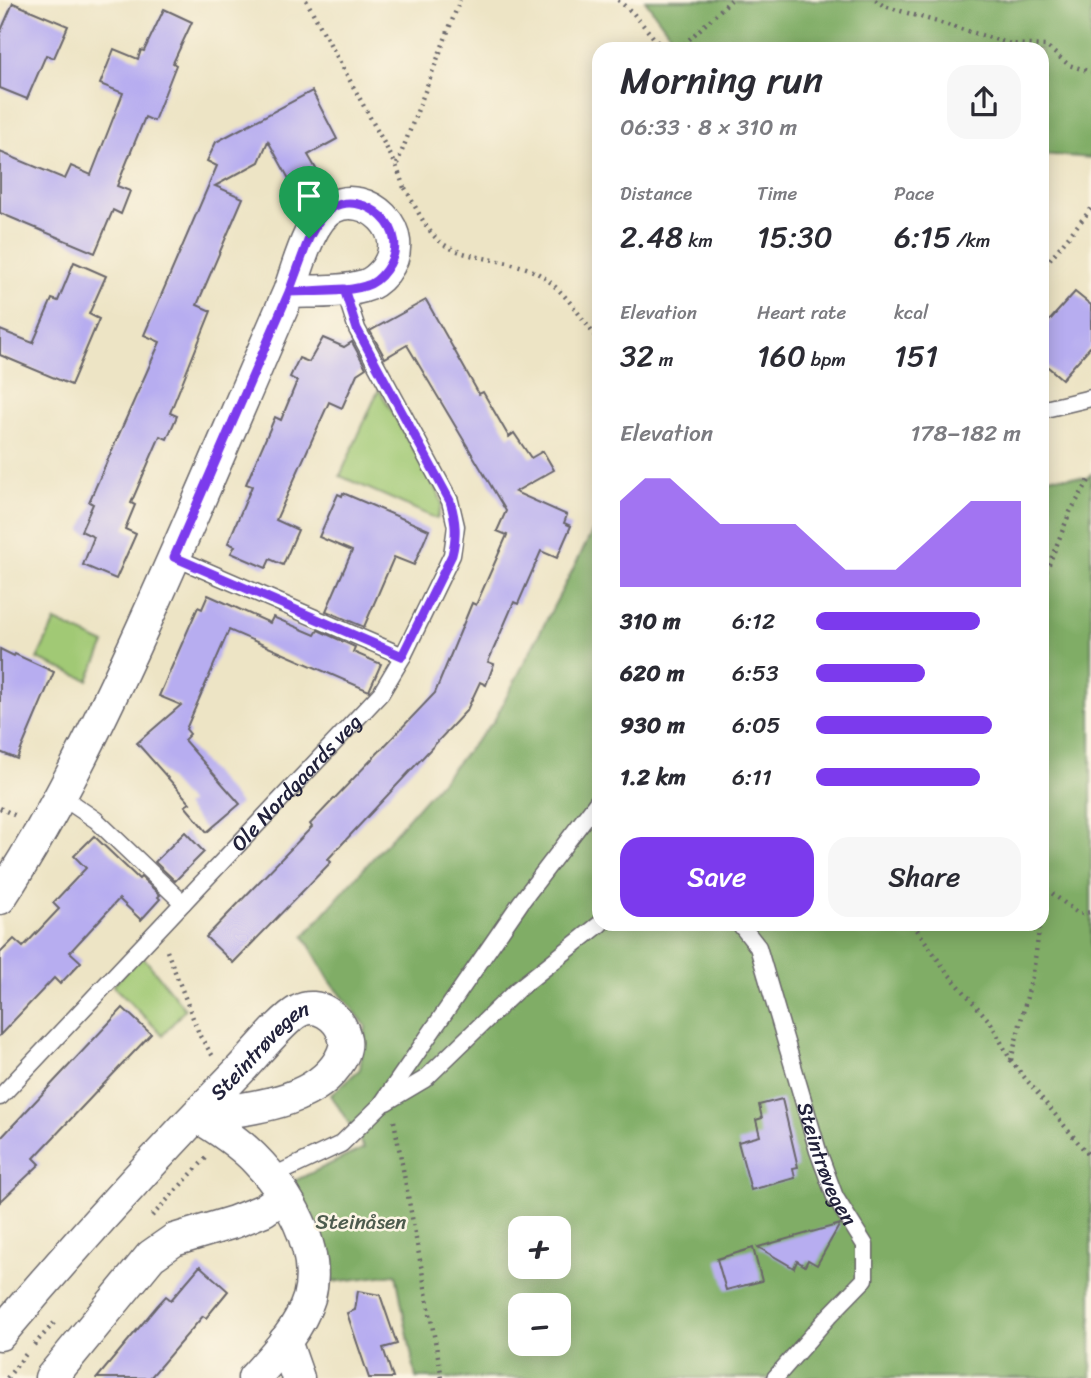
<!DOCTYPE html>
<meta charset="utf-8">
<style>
:root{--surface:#fff;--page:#f7f7f7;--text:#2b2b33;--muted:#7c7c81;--accent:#7c3aed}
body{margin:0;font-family:Sriracha,sans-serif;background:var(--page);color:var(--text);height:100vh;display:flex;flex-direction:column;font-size:26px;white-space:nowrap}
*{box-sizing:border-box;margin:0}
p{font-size:23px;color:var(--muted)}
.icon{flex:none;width:38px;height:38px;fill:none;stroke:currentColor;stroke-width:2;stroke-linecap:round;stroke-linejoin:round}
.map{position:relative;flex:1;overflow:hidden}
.panel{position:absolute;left:592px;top:42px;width:457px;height:889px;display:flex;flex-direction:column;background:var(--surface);border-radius:21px;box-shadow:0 4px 18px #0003}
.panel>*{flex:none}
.fabs{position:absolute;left:508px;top:1216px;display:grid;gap:14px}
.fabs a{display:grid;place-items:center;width:63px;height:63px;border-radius:14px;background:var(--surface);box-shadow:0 4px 18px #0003;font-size:35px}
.pin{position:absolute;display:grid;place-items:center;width:60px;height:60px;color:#fff;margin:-72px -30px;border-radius:50% 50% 50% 0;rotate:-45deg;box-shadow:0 0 7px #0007}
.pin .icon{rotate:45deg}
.round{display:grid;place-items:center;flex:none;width:74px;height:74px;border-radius:21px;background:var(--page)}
.head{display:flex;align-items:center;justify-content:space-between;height:119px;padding:0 28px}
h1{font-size:38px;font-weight:600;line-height:52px}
.figures{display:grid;grid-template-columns:repeat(3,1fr);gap:10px;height:119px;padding:7px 28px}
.figures div{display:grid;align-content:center}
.figures b{font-size:30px;font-weight:600}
.figures small{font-size:19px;font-weight:400}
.figures p{font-size:19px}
.chart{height:196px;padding:14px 28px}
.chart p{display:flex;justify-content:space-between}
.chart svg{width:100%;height:126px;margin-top:7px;fill:var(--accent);opacity:.7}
.primary-button{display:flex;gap:14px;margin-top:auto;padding:14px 28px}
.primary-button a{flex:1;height:80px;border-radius:21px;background:var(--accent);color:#fff;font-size:28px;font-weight:600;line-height:80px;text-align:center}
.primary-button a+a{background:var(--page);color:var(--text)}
ul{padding:0 28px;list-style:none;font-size:23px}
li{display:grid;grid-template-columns:112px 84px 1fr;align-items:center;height:52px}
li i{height:18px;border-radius:9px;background:var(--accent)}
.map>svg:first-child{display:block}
</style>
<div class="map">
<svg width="1091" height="1378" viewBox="0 0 1091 1378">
<rect width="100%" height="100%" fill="#fcf5e5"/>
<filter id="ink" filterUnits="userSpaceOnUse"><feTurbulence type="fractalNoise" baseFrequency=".0143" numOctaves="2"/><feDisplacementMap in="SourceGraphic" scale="14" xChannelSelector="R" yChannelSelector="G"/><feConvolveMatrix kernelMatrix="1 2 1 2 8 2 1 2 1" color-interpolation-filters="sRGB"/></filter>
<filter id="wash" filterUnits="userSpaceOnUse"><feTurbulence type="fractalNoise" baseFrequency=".00686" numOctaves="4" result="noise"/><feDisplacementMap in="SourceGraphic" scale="28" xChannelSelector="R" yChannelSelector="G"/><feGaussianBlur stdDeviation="1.57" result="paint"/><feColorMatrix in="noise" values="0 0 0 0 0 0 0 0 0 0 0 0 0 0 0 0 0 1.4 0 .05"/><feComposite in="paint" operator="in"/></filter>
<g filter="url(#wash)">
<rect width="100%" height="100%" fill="#ede4c5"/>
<g fill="#a1c974" stroke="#627658" stroke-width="2">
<path d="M 379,389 L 438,492 L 442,504 L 437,519 L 340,476 Z"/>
<path d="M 55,621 L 105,644 L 88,680 L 37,659 Z"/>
<path d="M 141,954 L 185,1009 L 163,1035 L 113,986 Z"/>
</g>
<g fill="#80ad66" stroke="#516850" stroke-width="2" fill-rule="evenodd">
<path d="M 645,0 L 1091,0 L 1091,158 L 1041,154 L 1041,49 L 681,49 Z"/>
<path d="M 1091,474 L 1091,1378 L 416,1378 L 396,1274 L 325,1283 L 294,1181 L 364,1148 L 331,1095 L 360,1069 L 366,1026 L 330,981 L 304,936 L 494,721 L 598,521 L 598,924 L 1041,924 L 1041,476 L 1087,478 ZM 520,1228 L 558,1228 L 558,1267 L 520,1267 ZM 520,1306 L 558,1306 L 558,1344 L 520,1344 Z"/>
</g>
<g id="blocks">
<g fill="#b7adf0">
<path d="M 13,3 L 68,26 L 54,58 L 46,55 L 27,99 L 0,88 L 0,33 Z"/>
<path d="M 164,9 L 192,22 L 173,63 L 176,65 L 154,121 L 145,117 L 117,186 L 130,191 L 121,214 L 113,210 L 95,253 L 0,213 L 0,152 L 65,179 L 71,166 L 91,175 L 123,93 L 100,84 L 114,49 L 138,59 L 141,50 L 144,51 Z"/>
<path d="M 312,91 L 337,139 L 308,155 L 319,174 L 294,188 L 268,141 L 259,162 L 215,186 L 243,198 L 197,305 L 211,311 L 170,413 L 177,416 L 167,439 L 160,436 L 131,503 L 135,505 L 125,529 L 136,534 L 116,579 L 83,565 L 94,537 L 81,531 L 93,504 L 89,502 L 160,342 L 144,335 L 217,166 L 207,161 L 216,142 Z"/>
<path d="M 74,262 L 106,276 L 89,314 L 99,319 L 71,385 L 0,355 L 0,330 L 33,343 L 52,299 L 58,301 Z"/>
<path d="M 1075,292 L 1091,305 L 1091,346 L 1062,379 L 1041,361 L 1041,330 Z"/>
<path d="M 426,300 L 479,394 L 483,392 L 509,437 L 514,433 L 531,458 L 543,451 L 554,470 L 515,492 L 567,515 L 564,523 L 571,526 L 557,558 L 541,551 L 518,604 L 514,602 L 488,662 L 494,664 L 486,685 L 480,682 L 467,710 L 328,859 L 331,862 L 233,963 L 206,937 L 312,827 L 310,824 L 435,693 L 472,603 L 476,605 L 507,535 L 497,531 L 506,511 L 407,345 L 385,358 L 370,331 Z"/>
<path d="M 323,338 L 344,347 L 352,342 L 366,368 L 357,374 L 342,408 L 329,402 L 276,520 L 298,530 L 283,565 L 270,559 L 266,568 L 231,553 L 235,546 L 228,543 L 252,486 L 246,484 L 275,417 L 281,420 L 297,381 L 290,377 L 299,358 L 309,362 Z"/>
<path d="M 343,493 L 429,530 L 414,565 L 394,557 L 364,627 L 326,611 L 352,551 L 319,537 L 338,494 L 342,496 Z"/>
<path d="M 208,595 L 270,623 L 273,617 L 315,635 L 318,630 L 355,647 L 353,652 L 381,664 L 369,691 L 229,630 L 186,729 L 190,734 L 184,740 L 240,804 L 207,832 L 185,806 L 190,803 L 137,743 L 181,705 L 159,696 L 198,607 L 202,609 Z"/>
<path d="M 0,649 L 14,656 L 15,654 L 54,672 L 17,759 L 0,752 Z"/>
<path d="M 185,832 L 204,852 L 175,881 L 155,862 Z"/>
<path d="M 94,836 L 139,879 L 141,877 L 160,895 L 158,897 L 160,899 L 141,920 L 119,899 L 70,952 L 81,962 L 60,984 L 54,978 L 0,1035 L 0,953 L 14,939 L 23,947 L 59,909 L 53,903 L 86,868 L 74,856 Z"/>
<path d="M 123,1008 L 151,1034 L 34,1158 L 40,1164 L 0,1202 L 0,1139 Z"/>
<path d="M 782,1099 L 798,1167 L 793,1168 L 795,1178 L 751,1190 L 738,1142 L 760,1136 L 756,1120 L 762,1118 L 759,1105 Z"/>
<path d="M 840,1224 L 817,1265 L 808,1260 L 805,1266 L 797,1261 L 794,1268 L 758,1247 Z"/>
<path d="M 753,1248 L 762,1281 L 726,1290 L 717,1259 Z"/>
<path d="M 200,1266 L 228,1291 L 206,1318 L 203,1316 L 150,1378 L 97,1378 L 157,1306 L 166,1296 L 171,1300 Z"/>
<path d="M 358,1291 L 380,1295 L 397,1344 L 383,1348 L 393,1378 L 369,1378 L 347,1313 L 355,1310 Z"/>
</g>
</g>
</g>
<g filter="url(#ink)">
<use href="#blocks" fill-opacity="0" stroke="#69666b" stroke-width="2"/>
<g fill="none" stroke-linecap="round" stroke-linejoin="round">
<defs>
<g id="lane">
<path d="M 1041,410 L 1091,398"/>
<path d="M 174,557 L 403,656"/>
<path d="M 62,797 L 96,820 L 183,903"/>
<path id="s1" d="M 740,924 L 758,947 L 818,1151 L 835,1197 L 865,1245 L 865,1279 L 829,1316 L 775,1378"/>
<path id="s2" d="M 0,1097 L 381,693 L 403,656 L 452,555 L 456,526 L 450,501 L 357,329 L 344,289"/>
<path d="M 386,1102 L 425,1079 L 517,990 L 600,924"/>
<path d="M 271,1177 L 341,1144 L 381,1105 L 521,902 L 598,801"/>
</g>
<g id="street">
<path d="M 0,898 C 60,806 107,707 152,607 C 199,503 243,397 289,292 C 298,268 309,219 333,207 C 365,190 415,230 385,271 C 380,277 373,284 364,286 C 341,293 313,291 289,292"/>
<path d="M 197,1116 C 217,1128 237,1141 253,1157 C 287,1191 322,1248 309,1298 C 300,1328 275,1355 254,1378"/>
<path id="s3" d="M 0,1334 C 76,1244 156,1156 239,1071 C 253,1057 283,1019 299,1011 C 317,1001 339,1017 344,1035 C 347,1044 345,1051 340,1060 C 313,1106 244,1108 197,1116"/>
<path d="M 285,1341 L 298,1378"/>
<path d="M 51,1378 L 151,1256 L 174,1240 L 234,1222 L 264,1210 L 284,1196"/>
</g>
</defs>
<use href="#lane" stroke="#69666b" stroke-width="19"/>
<use href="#street" stroke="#69666b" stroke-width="35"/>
<g stroke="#69666b" stroke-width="4.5" stroke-dasharray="2 5" stroke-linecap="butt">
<path d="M 306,0 L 396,165 L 404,188"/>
<path d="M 618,0 L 633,13 L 663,49"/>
<path d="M 875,0 L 884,6 L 1011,44 L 1046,46 L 1069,65 L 1091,72"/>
<path d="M 679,49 L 731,0"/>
<path d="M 397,164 L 460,0"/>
<path d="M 405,188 C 414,203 423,225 436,238 C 458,261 509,257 537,273 C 564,289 580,316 598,340"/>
<path d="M 1041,270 L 1091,209"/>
<path d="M 1041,584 L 1070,512 L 1091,477"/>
<path d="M 0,808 L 18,817"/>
<path d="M 1041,885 L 1079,914 L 1091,912"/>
<path d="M 1041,914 L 1045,887"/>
<path d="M 913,924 L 946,971 L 991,1023 L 1011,1061 L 1091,1158"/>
<path d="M 167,951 L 200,1036 L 214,1058"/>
<path d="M 1011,1060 L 1033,973 L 1040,924"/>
<path d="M 394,1121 L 442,1378"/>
<path d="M 152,1216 L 208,1156"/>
<path d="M 34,1345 L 54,1323"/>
<path d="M 7,1378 L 26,1354"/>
</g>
<use href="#lane" stroke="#fff" stroke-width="16"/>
<use href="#street" stroke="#fff" stroke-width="32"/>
</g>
</g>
<g fill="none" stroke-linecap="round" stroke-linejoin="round" filter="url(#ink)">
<defs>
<path id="route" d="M 309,238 L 289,292 L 344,289 L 357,329 L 450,501 C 456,521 457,535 452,555 L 402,656 L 174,557 L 289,292 C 313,291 342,293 365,286 C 374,284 381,277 386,270 C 416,229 362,189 332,208 C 321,215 315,227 309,238"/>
</defs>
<use href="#route" stroke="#fff" stroke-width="14"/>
<use href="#route" stroke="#7c3aed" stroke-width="9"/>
</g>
<g text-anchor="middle" stroke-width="5" stroke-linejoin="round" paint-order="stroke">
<g font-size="21" fill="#22223b" stroke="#fcf5e5">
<text dy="7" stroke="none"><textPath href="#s2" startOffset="432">Ole Nordgaards veg</textPath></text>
<text dy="7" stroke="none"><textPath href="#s3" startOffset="385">Steintrøvegen</textPath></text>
<text dy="7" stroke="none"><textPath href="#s1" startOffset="257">Steintrøvegen</textPath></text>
</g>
<g font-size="21" fill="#4e5c4f" stroke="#fcf5e5">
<text x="361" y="1229">Steinåsen</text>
</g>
</g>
</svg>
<div class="fabs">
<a>+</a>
<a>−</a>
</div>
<div class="pin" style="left:309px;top:238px;background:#1e9e55"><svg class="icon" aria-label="arrive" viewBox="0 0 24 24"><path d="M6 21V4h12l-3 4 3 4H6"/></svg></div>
<section class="panel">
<div class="head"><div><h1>Morning run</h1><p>06:33 · 8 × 310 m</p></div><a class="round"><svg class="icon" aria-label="share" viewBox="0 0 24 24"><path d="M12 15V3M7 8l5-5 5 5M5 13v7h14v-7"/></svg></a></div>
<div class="figures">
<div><p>Distance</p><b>2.48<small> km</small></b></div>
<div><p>Time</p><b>15:30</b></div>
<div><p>Pace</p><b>6:15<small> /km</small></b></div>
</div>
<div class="figures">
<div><p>Elevation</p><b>32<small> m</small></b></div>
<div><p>Heart rate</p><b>160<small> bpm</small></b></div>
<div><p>kcal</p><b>151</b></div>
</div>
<div class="chart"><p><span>Elevation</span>178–182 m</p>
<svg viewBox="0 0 160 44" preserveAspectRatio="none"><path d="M0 44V14L10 6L20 6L30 14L40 22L50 22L60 22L70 22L80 30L90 38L100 38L110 38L120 30L130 22L140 14L150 14L160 14V44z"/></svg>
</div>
<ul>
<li><b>310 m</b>6:12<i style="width:80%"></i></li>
<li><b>620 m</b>6:53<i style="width:53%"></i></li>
<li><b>930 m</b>6:05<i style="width:86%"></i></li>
<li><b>1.2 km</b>6:11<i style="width:80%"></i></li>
</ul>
<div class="primary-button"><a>Save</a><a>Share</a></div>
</section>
</div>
